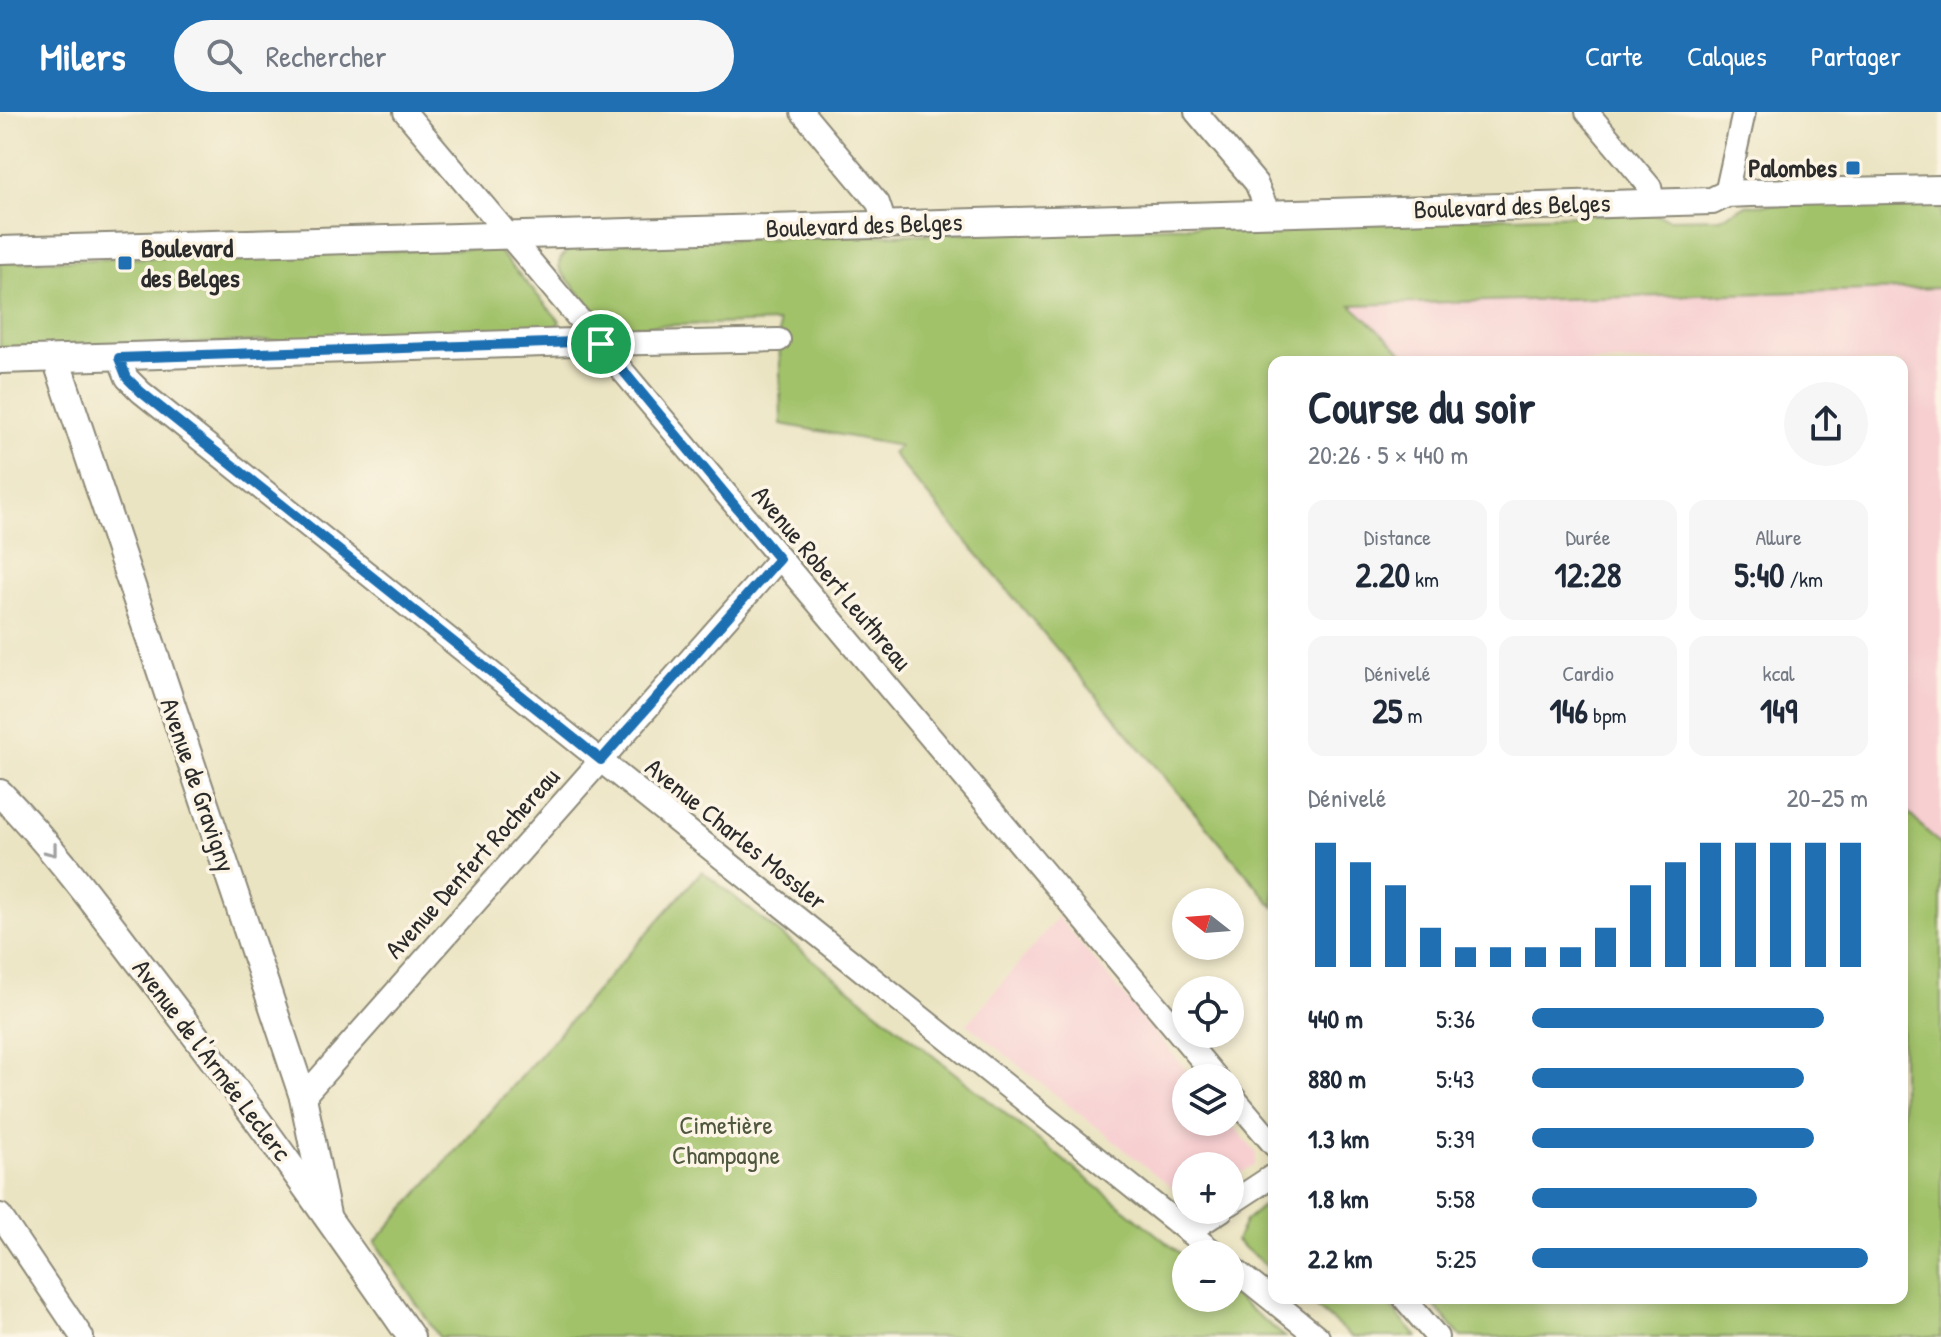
<!DOCTYPE html>
<html lang="fr">
<meta charset="utf-8">
<style>
:root{--surface:#fff;--page:#f6f6f7;--text:#1f2937;--muted:#747a83;--accent:#1f6fb2}
body{margin:0;font-family:"Patrick Hand",sans-serif;background:var(--page);color:var(--text);height:100vh;display:flex;flex-direction:column;font-size:30px;white-space:nowrap}
*{box-sizing:border-box;margin:0}
p{font-size:26px;color:var(--muted)}
.icon{flex:none;width:44px;height:44px;fill:none;stroke:currentColor;stroke-width:2;stroke-linecap:round;stroke-linejoin:round}
.map{position:relative;flex:1;overflow:hidden}
.sheet{position:absolute;left:1268px;top:244px;width:640px;height:948px;display:flex;flex-direction:column;background:var(--surface);border-radius:16px;box-shadow:0 4px 12px #0003}
.sheet>*{flex:none}
.needle{width:52px;rotate:287deg}
.controls{position:absolute;left:1172px;top:776px;display:grid;gap:16px}
.controls a{display:grid;place-items:center;width:72px;height:72px;border-radius:50%;background:var(--surface);box-shadow:0 4px 12px #0003;font-size:40px}
.pin{position:absolute;display:grid;place-items:center;width:68px;height:68px;color:#fff;margin:-34px;border:4px solid #fff;border-radius:50%;box-shadow:0 2px 8px #0007}
.round{display:grid;place-items:center;flex:none;width:84px;height:84px;border-radius:42px;background:var(--page)}
.headline{display:flex;align-items:center;justify-content:space-between;height:136px;padding:0 40px}
h1{font-size:44px;font-weight:700;line-height:60px}
.figures{display:grid;grid-template-columns:repeat(3,1fr);gap:12px;height:136px;padding:8px 40px}
.figures div{display:grid;align-content:center;border-radius:16px;background:var(--page);text-align:center}
.figures b{font-size:34px;font-weight:700}
.figures small{font-size:22px;font-weight:400}
.figures p{font-size:22px}
.chart{height:224px;padding:16px 40px}
.chart p{display:flex;justify-content:space-between}
.chart svg{width:100%;height:144px;margin-top:8px;stroke:var(--accent);stroke-width:6}
ul{padding:0 40px;list-style:none;font-size:26px}
li{display:grid;grid-template-columns:128px 96px 1fr;align-items:center;height:60px}
li i{height:20px;border-radius:10px;background:var(--accent)}
header{display:flex;align-items:center;gap:48px;box-sizing:border-box;height:112px;padding:0 40px;background:var(--accent);color:#fff}
header strong{font-size:38px}
nav{display:flex;gap:44px;margin-inline-start:auto;font-size:28px}
.search{width:560px;height:72px;background:var(--page);display:flex;align-items:center;gap:20px;box-sizing:border-box;padding:0 28px;border-radius:44px;color:var(--muted);font-size:30px}
.map>svg:first-child{display:block}
</style>
<header>
<strong>Milers</strong>
<div class="search"><svg class="icon" aria-label="search" viewBox="0 0 24 24"><circle cx="10" cy="10" r="6"/><path d="M15 15l6 6"/></svg>Rechercher</div>
<nav><a>Carte</a><a>Calques</a><a>Partager</a></nav>
</header>
<div class="map">
<svg width="1941" height="1225" viewBox="0 0 1941 1225">
<rect width="100%" height="100%" fill="#fcf5e5"/>
<filter id="ink" filterUnits="userSpaceOnUse"><feTurbulence type="fractalNoise" baseFrequency=".0125" numOctaves="2"/><feDisplacementMap in="SourceGraphic" scale="16" xChannelSelector="R" yChannelSelector="G"/><feConvolveMatrix kernelMatrix="1 2 1 2 8 2 1 2 1" color-interpolation-filters="sRGB"/></filter>
<filter id="wash" filterUnits="userSpaceOnUse"><feTurbulence type="fractalNoise" baseFrequency=".006" numOctaves="4" result="noise"/><feDisplacementMap in="SourceGraphic" scale="32" xChannelSelector="R" yChannelSelector="G"/><feGaussianBlur stdDeviation="1.8" result="paint"/><feColorMatrix in="noise" values="0 0 0 0 0 0 0 0 0 0 0 0 0 0 0 0 0 1.4 0 .05"/><feComposite in="paint" operator="in"/></filter>
<g filter="url(#wash)">
<rect width="100%" height="100%" fill="#ebe4c3"/>
<g fill="#f7cfd1">
<path d="M 1941,176 L 1941,733 L 1902,695 L 1902,250 L 1413,250 L 1349,193 Z"/>
<path d="M 1058,805 L 1193,966 L 1186,966 L 1186,1010 L 1230,1010 L 1256,1041 L 1255,1052 L 1230,1068 L 1230,1054 L 1186,1054 L 1185,1086 L 967,912 Z"/>
</g>
<g fill="#a2c26a" stroke="#66764a" stroke-width="2">
<path d="M 1941,88 L 1941,176 L 1351,193 L 1413,250 L 1274,250 L 1274,795 L 892,341 L 900,334 L 781,312 L 779,210 L 609,215 L 561,160 C 554,145 568,142 573,132 L 1651,101 L 1669,107 L 1720,106 L 1747,93 Z"/>
<path d="M 496,136 L 560,209 L 553,221 L 0,237 L 0,150 Z"/>
<path d="M 1902,695 L 1941,733 L 1941,1225 L 1461,1225 L 1428,1186 L 1902,1186 Z"/>
<path d="M 702,759 L 1186,1146 L 1186,1186 L 1230,1186 L 1230,1181 L 1285,1225 L 439,1225 L 375,1130 Z"/>
<path d="M 1274,1085 L 1274,1160 L 1236,1129 L 1245,1109 Z"/>
<path d="M 1305,1186 L 1383,1186 L 1417,1225 L 1352,1225 Z"/>
</g>
</g>
<g filter="url(#ink)">
<g fill="none" stroke-linecap="round" stroke-linejoin="round">
<defs>
<g id="minor">
<path d="M 405,0 L 1217,966"/>
<path d="M 802,0 L 878,91 L 885,112"/>
<path d="M 1196,0 L 1256,71 L 1269,102"/>
<path d="M 1587,0 L 1650,75 L 1653,90"/>
<path d="M 1726,82 L 1744,0"/>
<path d="M 601,232 L 779,228"/>
<path d="M 119,246 L 127,266 L 141,280 L 1216,1142"/>
<path d="M 1230,981 L 1274,1033"/>
<path d="M 303,985 L 779,447"/>
<path d="M 1230,1092 L 1274,1063"/>
<path d="M 0,1103 L 82,1225"/>
<path d="M 1188,1120 L 1222,1098"/>
<path d="M 1230,1154 L 1318,1225"/>
<path d="M 1404,1186 L 1437,1225"/>
</g>
<g id="tertiary">
<path d="M 0,138 L 1712,89 L 1726,82 L 1750,81 L 1941,77"/>
<path d="M 56,247 L 303,985 L 327,1103"/>
<path d="M 0,248 L 575,230 L 601,232"/>
<path d="M 0,681 C 51,733 95,792 139,850 C 234,972 323,1098 411,1225"/>
</g>
</defs>
<use href="#minor" stroke="#8b8877" stroke-width="26"/>
<use href="#tertiary" stroke="#8b8877" stroke-width="30"/>
<use href="#minor" stroke="#fff" stroke-width="22"/>
<use href="#tertiary" stroke="#fff" stroke-width="26"/>
</g>
<defs><path id="oneway-chevron" d="M-2-3.5L2.5 0L-2 3.5" fill="none" stroke-width="1.6" stroke-linecap="round" stroke-linejoin="round" transform="scale(2)"/></defs>
<use stroke="#a0a0a0" href="#oneway-chevron" transform="translate(52 739) rotate(52)"/>
</g>
<g fill="none" stroke-linecap="round" stroke-linejoin="round" filter="url(#ink)">
<defs>
<path id="route" d="M 575,230 L 601,232 L 779,447 L 601,648 L 141,280 L 127,266 L 119,246 Z"/>
</defs>
<use href="#route" stroke="#fff" stroke-width="16"/>
<use href="#route" stroke="#1f6fb2" stroke-width="10"/>
</g>
<g fill="#1f6fb2" stroke="#fcf5e5" stroke-width="3">
<rect x="1845" y="48" width="16" height="16" rx="4"/>
<rect x="117" y="143" width="16" height="16" rx="4"/>
</g>
<g text-anchor="middle" stroke-width="7" stroke-linejoin="round" paint-order="stroke">
<g font-size="26" font-weight="bold" fill="#2b2b2b" stroke="#fcf5e5" text-anchor="end">
<text x="1837" y="65">Palombes</text>
<text x="141" y="145" text-anchor="start">Boulevard<tspan x="141" dy="30">des Belges</tspan></text>
</g>
<g font-size="26" fill="#2b2b2b" stroke="#fcf5e5">
<text transform="translate(1512 94) rotate(-2)" y="9">Boulevard des Belges</text>
<text transform="translate(864 113) rotate(-2)" y="9">Boulevard des Belges</text>
<text transform="translate(832 466) rotate(50)" y="9">Avenue Robert Leuthreau</text>
<text transform="translate(198 673) rotate(71)" y="9">Avenue de Gravigny</text>
<text transform="translate(736 722) rotate(39)" y="9">Avenue Charles Mossler</text>
<text transform="translate(472 751) rotate(-48)" y="9">Avenue Denfert Rochereau</text>
<text transform="translate(212 948) rotate(53)" y="9">Avenue de l'Armée Leclerc</text>
</g>
<g font-size="26" fill="#4f583e" stroke="#fcf5e5">
<text x="726" y="1022">Cimetière<tspan x="726" dy="30">Champagne</tspan></text>
</g>
</g>
</svg>
<div class="controls">
<a><svg class="needle" viewBox="-14 -14 28 28"><path d="M0-13l5 13h-10z" fill="#e53935"/><path d="M0 13l5-13h-10z" fill="#747a83"/></svg></a>
<a><svg class="icon" aria-label="locate" viewBox="0 0 24 24"><circle cx="12" cy="12" r="6"/><path d="M12 2v4M12 18v4M2 12h4M18 12h4"/></svg></a>
<a><svg class="icon" aria-label="layers" viewBox="0 0 24 24"><path d="M12 4l9 5-9 5-9-5zM3 14l9 5 9-5"/></svg></a>
<a>+</a>
<a>−</a>
</div>
<div class="pin" style="left:601px;top:232px;background:#1e9e55"><svg class="icon" aria-label="arrive" viewBox="0 0 24 24"><path d="M6 21V4h12l-3 4 3 4H6"/></svg></div>
<section class="sheet">
<div class="headline"><div><h1>Course du soir</h1><p>20:26 · 5 × 440 m</p></div><a class="round"><svg class="icon" aria-label="share" viewBox="0 0 24 24"><path d="M12 15V3M7 8l5-5 5 5M5 13v7h14v-7"/></svg></a></div>
<div class="figures">
<div><p>Distance</p><b>2.20<small> km</small></b></div>
<div><p>Durée</p><b>12:28</b></div>
<div><p>Allure</p><b>5:40<small> /km</small></b></div>
</div>
<div class="figures">
<div><p>Dénivelé</p><b>25<small> m</small></b></div>
<div><p>Cardio</p><b>146<small> bpm</small></b></div>
<div><p>kcal</p><b>149</b></div>
</div>
<div class="chart"><p><span>Dénivelé</span>20–25 m</p>
<svg viewBox="0 0 160 44" preserveAspectRatio="none"><path d="M5 44V6M15 44V12M25 44V19M35 44V32M45 44V38M55 44V38M65 44V38M75 44V38M85 44V32M95 44V19M105 44V12M115 44V6M125 44V6M135 44V6M145 44V6M155 44V6"/></svg>
</div>
<ul>
<li><b>440 m</b>5:36<i style="width:87%"></i></li>
<li><b>880 m</b>5:43<i style="width:81%"></i></li>
<li><b>1.3 km</b>5:39<i style="width:84%"></i></li>
<li><b>1.8 km</b>5:58<i style="width:67%"></i></li>
<li><b>2.2 km</b>5:25<i style="width:100%"></i></li>
</ul>
</section>
</div>
